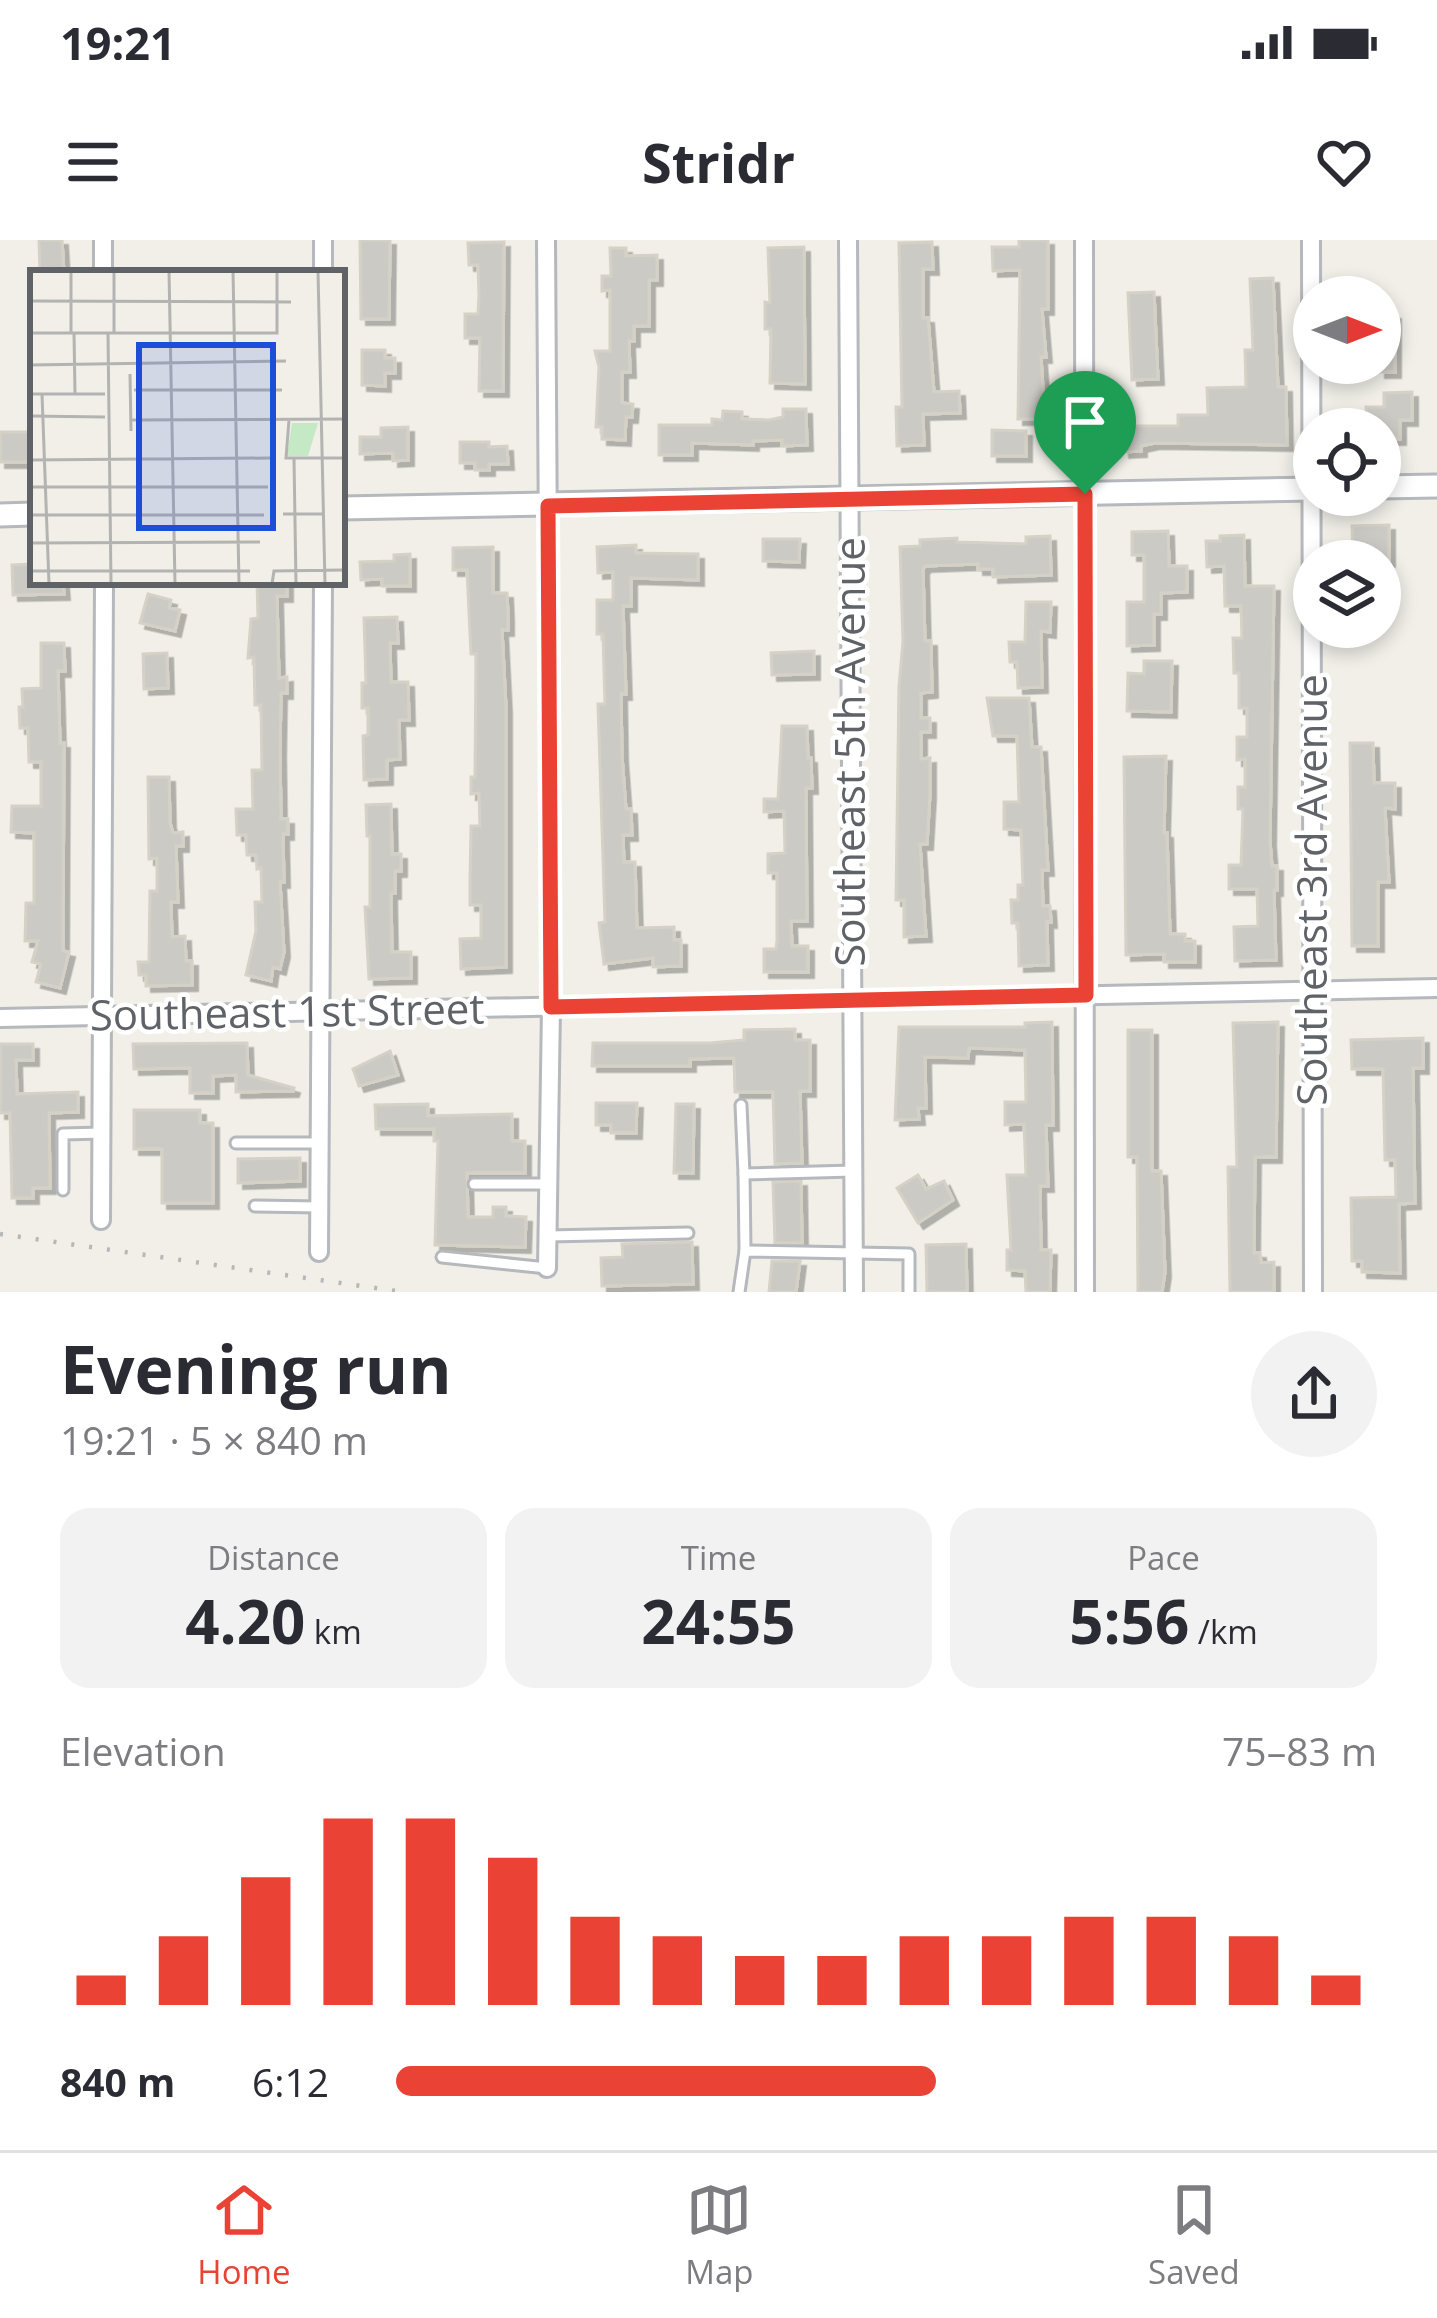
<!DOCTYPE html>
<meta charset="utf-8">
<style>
:root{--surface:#fff;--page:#f2f2f3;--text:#2b2b33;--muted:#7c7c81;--line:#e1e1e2;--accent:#ea4335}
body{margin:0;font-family:"Open Sans",sans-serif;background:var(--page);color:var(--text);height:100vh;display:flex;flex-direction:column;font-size:45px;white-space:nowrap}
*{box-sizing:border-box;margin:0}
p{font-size:39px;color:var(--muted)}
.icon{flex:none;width:66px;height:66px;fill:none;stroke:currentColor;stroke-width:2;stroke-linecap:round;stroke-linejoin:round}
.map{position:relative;height:1052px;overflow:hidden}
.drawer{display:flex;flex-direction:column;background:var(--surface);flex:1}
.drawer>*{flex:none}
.needle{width:78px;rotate:90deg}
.buttons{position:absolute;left:1293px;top:36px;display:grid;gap:24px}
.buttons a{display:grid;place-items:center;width:108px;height:108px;border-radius:50%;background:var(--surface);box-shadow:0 6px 18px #0003;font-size:60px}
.pin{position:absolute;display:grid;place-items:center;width:102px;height:102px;color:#fff;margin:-123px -51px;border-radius:50% 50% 50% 0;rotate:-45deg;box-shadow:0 0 12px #0007}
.pin .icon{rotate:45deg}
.round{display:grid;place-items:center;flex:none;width:126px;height:126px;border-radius:63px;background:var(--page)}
.headline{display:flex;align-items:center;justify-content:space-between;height:204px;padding:0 60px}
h1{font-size:66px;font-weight:700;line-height:90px}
.figures{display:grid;grid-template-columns:repeat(3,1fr);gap:18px;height:204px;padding:12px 60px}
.figures div{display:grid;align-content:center;border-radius:30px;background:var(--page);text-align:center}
.figures b{font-size:60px;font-weight:700}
.figures small{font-size:33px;font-weight:400}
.figures p{font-size:33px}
.chart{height:336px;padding:24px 60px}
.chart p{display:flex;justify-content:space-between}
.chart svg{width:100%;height:216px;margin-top:12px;stroke:var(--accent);stroke-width:6}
ul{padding:0 60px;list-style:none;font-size:39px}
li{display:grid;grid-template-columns:192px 144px 1fr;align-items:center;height:90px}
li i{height:30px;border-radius:15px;background:var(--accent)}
.status{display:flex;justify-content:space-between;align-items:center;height:84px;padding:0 60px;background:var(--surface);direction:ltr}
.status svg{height:33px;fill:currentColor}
header{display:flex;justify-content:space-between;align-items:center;height:156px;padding:0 60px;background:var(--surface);font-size:54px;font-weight:700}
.dock{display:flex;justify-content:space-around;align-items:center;height:168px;border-top:3px solid var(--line);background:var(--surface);font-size:33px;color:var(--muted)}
.dock a{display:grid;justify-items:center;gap:6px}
.dock .active{color:var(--accent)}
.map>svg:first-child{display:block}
</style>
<div class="status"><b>19:21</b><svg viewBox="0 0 49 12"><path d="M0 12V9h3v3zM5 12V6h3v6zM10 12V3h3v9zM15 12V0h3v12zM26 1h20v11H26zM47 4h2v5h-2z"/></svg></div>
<header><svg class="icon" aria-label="menu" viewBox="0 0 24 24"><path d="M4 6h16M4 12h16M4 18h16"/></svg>Stridr<svg class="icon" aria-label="heart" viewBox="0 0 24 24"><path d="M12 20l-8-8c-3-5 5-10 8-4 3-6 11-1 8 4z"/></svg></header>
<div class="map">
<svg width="1437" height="1052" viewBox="0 0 1437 1052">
<defs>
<filter id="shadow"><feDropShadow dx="5.5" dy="5.5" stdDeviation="0" flood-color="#0004"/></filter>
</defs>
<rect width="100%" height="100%" fill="#f1efe8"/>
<g fill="#cccac5" stroke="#d6d1c6" stroke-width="3" filter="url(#shadow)">
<path d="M 39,0 L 62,0 L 64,33 L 40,33 Z"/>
<path d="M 360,0 L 390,0 L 389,79 L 361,79 Z"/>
<path d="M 1019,0 L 1048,0 L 1048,69 L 1042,69 L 1046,117 L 1041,117 L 1045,179 L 1018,179 L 1020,30 L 993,31 L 992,7 L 1019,7 Z"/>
<path d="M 504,2 L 503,151 L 479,151 L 480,98 L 465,98 L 465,74 L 478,74 L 479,56 L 478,25 L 469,25 L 468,3 Z"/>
<path d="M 932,2 L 933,29 L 923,29 L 923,78 L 928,78 L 934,152 L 959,151 L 960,173 L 923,174 L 924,205 L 897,206 L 896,167 L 902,167 L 899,3 Z"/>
<path d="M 804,7 L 805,144 L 770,143 L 771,89 L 765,89 L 765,62 L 770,63 L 768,8 Z"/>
<path d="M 610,8 L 626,8 L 626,16 L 657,15 L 657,40 L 649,40 L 649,86 L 634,86 L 634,101 L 629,101 L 630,132 L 622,132 L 622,163 L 633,164 L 632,177 L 626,177 L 625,200 L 602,199 L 602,187 L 596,187 L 599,127 L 595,111 L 610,111 L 610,50 L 602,51 L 602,36 L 611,36 Z"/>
<path d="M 1273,38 L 1278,147 L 1286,147 L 1287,205 L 1155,203 L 1141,206 L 1141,211 L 1124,212 L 1124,186 L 1178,186 L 1178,175 L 1208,175 L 1207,148 L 1246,147 L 1245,110 L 1253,110 L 1250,39 Z"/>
<path d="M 1154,52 L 1158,139 L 1132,140 L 1128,53 Z"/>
<rect x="1380" y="74" width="15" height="58"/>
<path d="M 362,110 L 385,110 L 385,118 L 395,118 L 395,133 L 385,133 L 385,146 L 362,145 Z"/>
<path d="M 1412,152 L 1412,180 L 1400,180 L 1400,199 L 1380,199 L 1380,189 L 1352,189 L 1352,175 L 1366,175 L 1366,167 L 1384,167 L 1384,153 Z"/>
<path d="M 783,169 L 806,169 L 807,205 L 782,206 L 782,200 L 753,201 L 753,205 L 692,203 L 692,215 L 659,215 L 659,185 L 712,185 L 712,179 L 722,180 L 723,171 L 742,172 L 742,179 L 769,180 L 783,177 Z"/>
<path d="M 408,187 L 408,220 L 393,221 L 393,213 L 360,214 L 360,197 L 381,197 L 381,188 Z"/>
<path d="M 992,190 L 1026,191 L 1026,216 L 992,216 Z"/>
<rect x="0" y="192" width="30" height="30"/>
<path d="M 460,202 L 489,202 L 489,207 L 507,206 L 508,224 L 489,224 L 489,230 L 475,230 L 475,223 L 460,223 Z"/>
<path d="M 1389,285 L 1389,321 L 1353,321 L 1352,286 Z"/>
<path d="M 1168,291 L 1169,326 L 1187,326 L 1187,352 L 1161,353 L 1161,374 L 1154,374 L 1154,405 L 1127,406 L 1127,362 L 1144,362 L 1144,315 L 1132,315 L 1132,292 Z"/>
<path d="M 1244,295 L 1245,346 L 1274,346 L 1270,601 L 1272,626 L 1277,626 L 1277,650 L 1274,650 L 1276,720 L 1235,721 L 1234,687 L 1258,686 L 1257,649 L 1229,649 L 1229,625 L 1241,625 L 1243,569 L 1238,569 L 1238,547 L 1245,547 L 1245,519 L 1237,520 L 1237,497 L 1247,497 L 1247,468 L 1239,468 L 1239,433 L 1234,433 L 1233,398 L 1242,398 L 1241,366 L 1225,366 L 1224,326 L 1207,327 L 1206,301 L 1220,301 L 1220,296 Z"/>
<path d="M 1050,296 L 1051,335 L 993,337 L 993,329 L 978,329 L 978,324 L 925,326 L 923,329 L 925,401 L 931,401 L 932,452 L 921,453 L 921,478 L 930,478 L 930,492 L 921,492 L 921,519 L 930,518 L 930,554 L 927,604 L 920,604 L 926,696 L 904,697 L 904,660 L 896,660 L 899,446 L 903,402 L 900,307 L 920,306 L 920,300 L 957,298 L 957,302 L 1026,304 L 1026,297 Z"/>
<path d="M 763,299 L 800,299 L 799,322 L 763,321 Z"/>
<path d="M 636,305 L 636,313 L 698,314 L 698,340 L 631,338 L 631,366 L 623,366 L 626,454 L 621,454 L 622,516 L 626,569 L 631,569 L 632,595 L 623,595 L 624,622 L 635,622 L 637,688 L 674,687 L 674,700 L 681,700 L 681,726 L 653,727 L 653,718 L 604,724 L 599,683 L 605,682 L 598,464 L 605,464 L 603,394 L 597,394 L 597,360 L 613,360 L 613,332 L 598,333 L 597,307 Z"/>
<path d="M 493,307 L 493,353 L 507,353 L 508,375 L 508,390 L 502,390 L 506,467 L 506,727 L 461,729 L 460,699 L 481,698 L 481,665 L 470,665 L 470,640 L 471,586 L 480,586 L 479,553 L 471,554 L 471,537 L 475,537 L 476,414 L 471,414 L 467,330 L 453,330 L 453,308 Z"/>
<path d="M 410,314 L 410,346 L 382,346 L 382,339 L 361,340 L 360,322 L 394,321 L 394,315 Z"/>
<path d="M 33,324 L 33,342 L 63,342 L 64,354 L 13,355 L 12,325 Z"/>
<path d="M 257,342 L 287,342 L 287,356 L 277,356 L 279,438 L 287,437 L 287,453 L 281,453 L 280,512 L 281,579 L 288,579 L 288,594 L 283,594 L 284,642 L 280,642 L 284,712 L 280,729 L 273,727 L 271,741 L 246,735 L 256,691 L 255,662 L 262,662 L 261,628 L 257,629 L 256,615 L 247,615 L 246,595 L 237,595 L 236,569 L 253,569 L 252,530 L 262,530 L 261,465 L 255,465 L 254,417 L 248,418 L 251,379 L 258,378 Z"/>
<path d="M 148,354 L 171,360 L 169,368 L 180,370 L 175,391 L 140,383 Z"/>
<path d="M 1026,362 L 1051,362 L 1050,392 L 1041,391 L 1042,447 L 1018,448 L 1017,422 L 1010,422 L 1009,402 L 1025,402 Z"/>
<path d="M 397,377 L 398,403 L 390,403 L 391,442 L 408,442 L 409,480 L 399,480 L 400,519 L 387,520 L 387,539 L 364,540 L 363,496 L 368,495 L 368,468 L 362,468 L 362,443 L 366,443 L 364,378 Z"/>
<path d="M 41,403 L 64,403 L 65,431 L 58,431 L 60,503 L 64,503 L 63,711 L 69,712 L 60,748 L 36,742 L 41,724 L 32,722 L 38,701 L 25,701 L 26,663 L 34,663 L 34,593 L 11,592 L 12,566 L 41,566 L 41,522 L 29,522 L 28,488 L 20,488 L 19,467 L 23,467 L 22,449 L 41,448 Z"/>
<path d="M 814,411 L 814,434 L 772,435 L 771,413 Z"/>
<path d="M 167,413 L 168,448 L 144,449 L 143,414 Z"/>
<path d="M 1144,421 L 1172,421 L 1171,472 L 1127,471 L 1128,433 L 1144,434 Z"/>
<path d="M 987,458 L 1029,458 L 1032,507 L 1041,507 L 1048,630 L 1042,630 L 1043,666 L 1050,666 L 1051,682 L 1047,682 L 1048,725 L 1019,726 L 1018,683 L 1012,683 L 1011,660 L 1018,660 L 1018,645 L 1023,645 L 1021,590 L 1004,589 L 1004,562 L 1019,562 L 1017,496 L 993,496 Z"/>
<path d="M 782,486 L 807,486 L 808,518 L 811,518 L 812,548 L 806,548 L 807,681 L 791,681 L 792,706 L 808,706 L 808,732 L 764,732 L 764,709 L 776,709 L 777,701 L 777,633 L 768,633 L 768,614 L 785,613 L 784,571 L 764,572 L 764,559 L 778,559 Z"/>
<path d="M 1350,503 L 1373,503 L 1374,543 L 1395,543 L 1395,569 L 1385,568 L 1389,642 L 1378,642 L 1378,706 L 1352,706 Z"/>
<path d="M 1166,516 L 1164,593 L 1167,593 L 1170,694 L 1185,694 L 1185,701 L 1195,701 L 1195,722 L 1164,722 L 1164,714 L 1126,715 L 1124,517 Z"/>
<path d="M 148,537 L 169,537 L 170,583 L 173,593 L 183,592 L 183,606 L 176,606 L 178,662 L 171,662 L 172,697 L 185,696 L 186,721 L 192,721 L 192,745 L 146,746 L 146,735 L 139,735 L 138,722 L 149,722 L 150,651 L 157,651 L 157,618 L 149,619 Z"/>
<path d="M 391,564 L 392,614 L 401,614 L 401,631 L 395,631 L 395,653 L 391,653 L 392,712 L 411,712 L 411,738 L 369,739 L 365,667 L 370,667 L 370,596 L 367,596 L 366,565 Z"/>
<path d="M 1052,782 L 1053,885 L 1046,885 L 1048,946 L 1040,946 L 1041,1010 L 1051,1010 L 1050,1052 L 1026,1052 L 1025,1031 L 1007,1030 L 1007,1010 L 1011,1010 L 1007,935 L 1026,935 L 1024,884 L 1005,885 L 1005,862 L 1026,862 L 1025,810 L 969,808 L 968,818 L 925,817 L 926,868 L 918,868 L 919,879 L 895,880 L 899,787 L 1025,787 L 1025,783 Z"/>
<path d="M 1278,782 L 1276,917 L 1255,917 L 1254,1013 L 1260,1013 L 1261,1023 L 1274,1022 L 1274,1052 L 1230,1052 L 1228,927 L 1237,927 L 1233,783 Z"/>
<path d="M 795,789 L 795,800 L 810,800 L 810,851 L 800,851 L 802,923 L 775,924 L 773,852 L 735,852 L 734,818 L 690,819 L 690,826 L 592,826 L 593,803 L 710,803 L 744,800 L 744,790 Z"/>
<path d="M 1128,790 L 1152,790 L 1152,931 L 1161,931 L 1165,1032 L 1162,1052 L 1138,1052 L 1137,917 L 1128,917 Z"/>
<path d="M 1423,798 L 1423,828 L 1413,828 L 1415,963 L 1399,964 L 1400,1033 L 1362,1032 L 1362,1021 L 1352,1021 L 1351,958 L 1396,957 L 1395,920 L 1385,920 L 1383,829 L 1352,829 L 1351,800 Z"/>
<path d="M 247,803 L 248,835 L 294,848 L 293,851 L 236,852 L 236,835 L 213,836 L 213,853 L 190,853 L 190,828 L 134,829 L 133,804 Z"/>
<path d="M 0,804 L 33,804 L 33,820 L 16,820 L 17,854 L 78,852 L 78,872 L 49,873 L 50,948 L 33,948 L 33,958 L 12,958 L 10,873 L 0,873 Z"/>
<path d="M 390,811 L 398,835 L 359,846 L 353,829 Z"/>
<path d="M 596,863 L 637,863 L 636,893 L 611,893 L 611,885 L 596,885 Z"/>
<path d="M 428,864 L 428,876 L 512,874 L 512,901 L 525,901 L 525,933 L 467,933 L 468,977 L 493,977 L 493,967 L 506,967 L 506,976 L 526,977 L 525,1007 L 435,1005 L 438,901 L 434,901 L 434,889 L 376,889 L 375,865 Z"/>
<path d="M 676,864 L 694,864 L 693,933 L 674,933 Z"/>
<path d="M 134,870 L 200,870 L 200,883 L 213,883 L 213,963 L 162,963 L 162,909 L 134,909 Z"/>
<path d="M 300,918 L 300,941 L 238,943 L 238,919 Z"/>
<path d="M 918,935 L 926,949 L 944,941 L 953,960 L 918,983 L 897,948 Z"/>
<path d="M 801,941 L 802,1003 L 775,1003 L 773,942 Z"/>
<path d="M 692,1002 L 693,1044 L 602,1046 L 601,1018 L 623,1017 L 622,1004 Z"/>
<path d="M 966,1004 L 967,1052 L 927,1052 L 926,1005 Z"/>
<path d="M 772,1021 L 800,1021 L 796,1052 L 769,1052 Z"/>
</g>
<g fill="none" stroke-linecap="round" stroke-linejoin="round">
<defs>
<g id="service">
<path d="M 741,865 L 744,934 L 853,931"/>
<path d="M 236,903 L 321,903"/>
<path d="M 744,934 L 745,1011"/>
<path d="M 474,944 L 548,944"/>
<path d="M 63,950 L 63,894 L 102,893"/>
<path d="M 255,966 L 320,967"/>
<path d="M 548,996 L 688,993"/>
<path d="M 442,1017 L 547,1028"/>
<path d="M 739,1052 L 745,1011 L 909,1014 L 909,1052"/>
</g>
<g id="minor">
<path d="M 103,0 L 103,33"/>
<path d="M 323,0 L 323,33"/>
<path d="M 546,0 L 551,767 L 547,1028"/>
<path d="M 848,0 L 854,1052"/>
<path d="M 1084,0 L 1085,1052"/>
<path d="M 1311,0 L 1313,1052"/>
<path d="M 0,778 L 1437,748"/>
<path d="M 101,980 L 104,342"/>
<path d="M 319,1012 L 323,342"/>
</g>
<g id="tertiary">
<path d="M 1380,247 L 1437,246"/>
<path d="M 342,268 L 1314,249"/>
<path d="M 0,275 L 33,274"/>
</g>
</defs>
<use href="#service" stroke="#b5b8bc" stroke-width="15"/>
<use href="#minor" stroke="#b5b8bc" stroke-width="22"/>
<use href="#tertiary" stroke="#b5b8bc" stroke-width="27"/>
<use href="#service" stroke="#fff" stroke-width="9"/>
<use href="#minor" stroke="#fff" stroke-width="16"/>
<use href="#tertiary" stroke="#fff" stroke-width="21"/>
<path stroke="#b6b7b8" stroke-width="4.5" stroke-dasharray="3 15" stroke-linecap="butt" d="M 0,994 L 403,1052"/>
</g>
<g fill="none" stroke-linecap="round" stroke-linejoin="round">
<defs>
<path id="route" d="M 1085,254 L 1086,755 L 551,767 L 548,266 Z"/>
</defs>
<use href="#route" stroke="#fff" stroke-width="24"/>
<use href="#route" stroke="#ea4335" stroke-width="15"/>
</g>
<g text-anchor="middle" stroke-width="9" stroke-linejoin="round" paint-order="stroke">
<g font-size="42" fill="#5f6368" stroke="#fff">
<text transform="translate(850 512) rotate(-90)" y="15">Southeast 5th Avenue</text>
<text transform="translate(1312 650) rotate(-90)" y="15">Southeast 3rd Avenue</text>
<text transform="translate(287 772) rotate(-1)" y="15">Southeast 1st Street</text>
</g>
</g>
<g transform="translate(30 30)">
<rect width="315" height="315" fill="#f1efe8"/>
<path d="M 262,153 L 288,153 L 278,186 L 257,186 Z" fill="#c5e8c5"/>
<path fill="none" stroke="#b3b3b1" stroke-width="3" d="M 32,1 L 73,1M 41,1 L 41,63M 135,1 L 203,1M 139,1 L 145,314M 203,1 L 209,314M 214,1 L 315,1M 288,1 L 295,314M 0,31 L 261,32M 0,63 L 247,63 L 247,1M 44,63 L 45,124M 78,63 L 81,314M 84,63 L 84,1M 0,95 L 256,91M 100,104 L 101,161M 104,120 L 252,120M 0,124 L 75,124M 12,124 L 19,314M 0,146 L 75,147M 102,150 L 315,149M 259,150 L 256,188 L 315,188M 264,189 L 266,314M 0,190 L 240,188M 0,217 L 238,217M 253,244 L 292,244M 0,245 L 234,245M 0,273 L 230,272M 0,301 L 220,301M 242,314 L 244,301 L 313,300"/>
<path fill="#1d4ed8" fill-opacity="0.15" stroke="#1d4ed8" stroke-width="6" d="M 109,75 L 243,75 L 243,258 L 109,258 Z"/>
<rect width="315" height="315" fill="none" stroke="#5f6368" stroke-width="6"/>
</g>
</svg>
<div class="buttons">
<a><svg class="needle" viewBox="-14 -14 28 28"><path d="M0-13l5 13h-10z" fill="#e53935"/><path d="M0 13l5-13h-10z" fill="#7c7c81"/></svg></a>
<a><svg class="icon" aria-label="locate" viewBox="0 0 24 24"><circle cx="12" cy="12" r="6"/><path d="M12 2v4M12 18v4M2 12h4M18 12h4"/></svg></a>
<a><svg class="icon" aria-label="layers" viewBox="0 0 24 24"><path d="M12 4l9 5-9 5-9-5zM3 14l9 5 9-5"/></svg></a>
</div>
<div class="pin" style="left:1085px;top:254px;background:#1e9e55"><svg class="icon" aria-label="arrive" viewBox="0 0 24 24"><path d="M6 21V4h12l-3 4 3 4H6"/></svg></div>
</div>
<section class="drawer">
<div class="headline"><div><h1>Evening run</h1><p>19:21 · 5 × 840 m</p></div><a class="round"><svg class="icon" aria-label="share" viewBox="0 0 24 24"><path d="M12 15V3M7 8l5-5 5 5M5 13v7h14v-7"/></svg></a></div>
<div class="figures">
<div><p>Distance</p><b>4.20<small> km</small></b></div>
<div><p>Time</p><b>24:55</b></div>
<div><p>Pace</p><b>5:56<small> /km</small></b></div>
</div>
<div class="chart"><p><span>Elevation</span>75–83 m</p>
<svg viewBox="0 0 160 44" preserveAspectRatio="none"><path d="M5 44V38M15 44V30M25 44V18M35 44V6M45 44V6M55 44V14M65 44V26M75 44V30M85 44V34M95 44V34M105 44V30M115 44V30M125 44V26M135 44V26M145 44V30M155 44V38"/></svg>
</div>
<ul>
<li><b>840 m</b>6:12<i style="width:55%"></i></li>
</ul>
</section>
<nav class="dock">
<a class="active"><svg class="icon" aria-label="home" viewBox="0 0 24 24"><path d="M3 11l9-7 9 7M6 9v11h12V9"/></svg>Home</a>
<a><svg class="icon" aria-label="map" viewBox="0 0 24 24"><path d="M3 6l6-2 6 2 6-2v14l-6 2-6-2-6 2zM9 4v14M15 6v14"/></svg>Map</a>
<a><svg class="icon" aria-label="saved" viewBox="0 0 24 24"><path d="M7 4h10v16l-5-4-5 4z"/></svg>Saved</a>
</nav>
